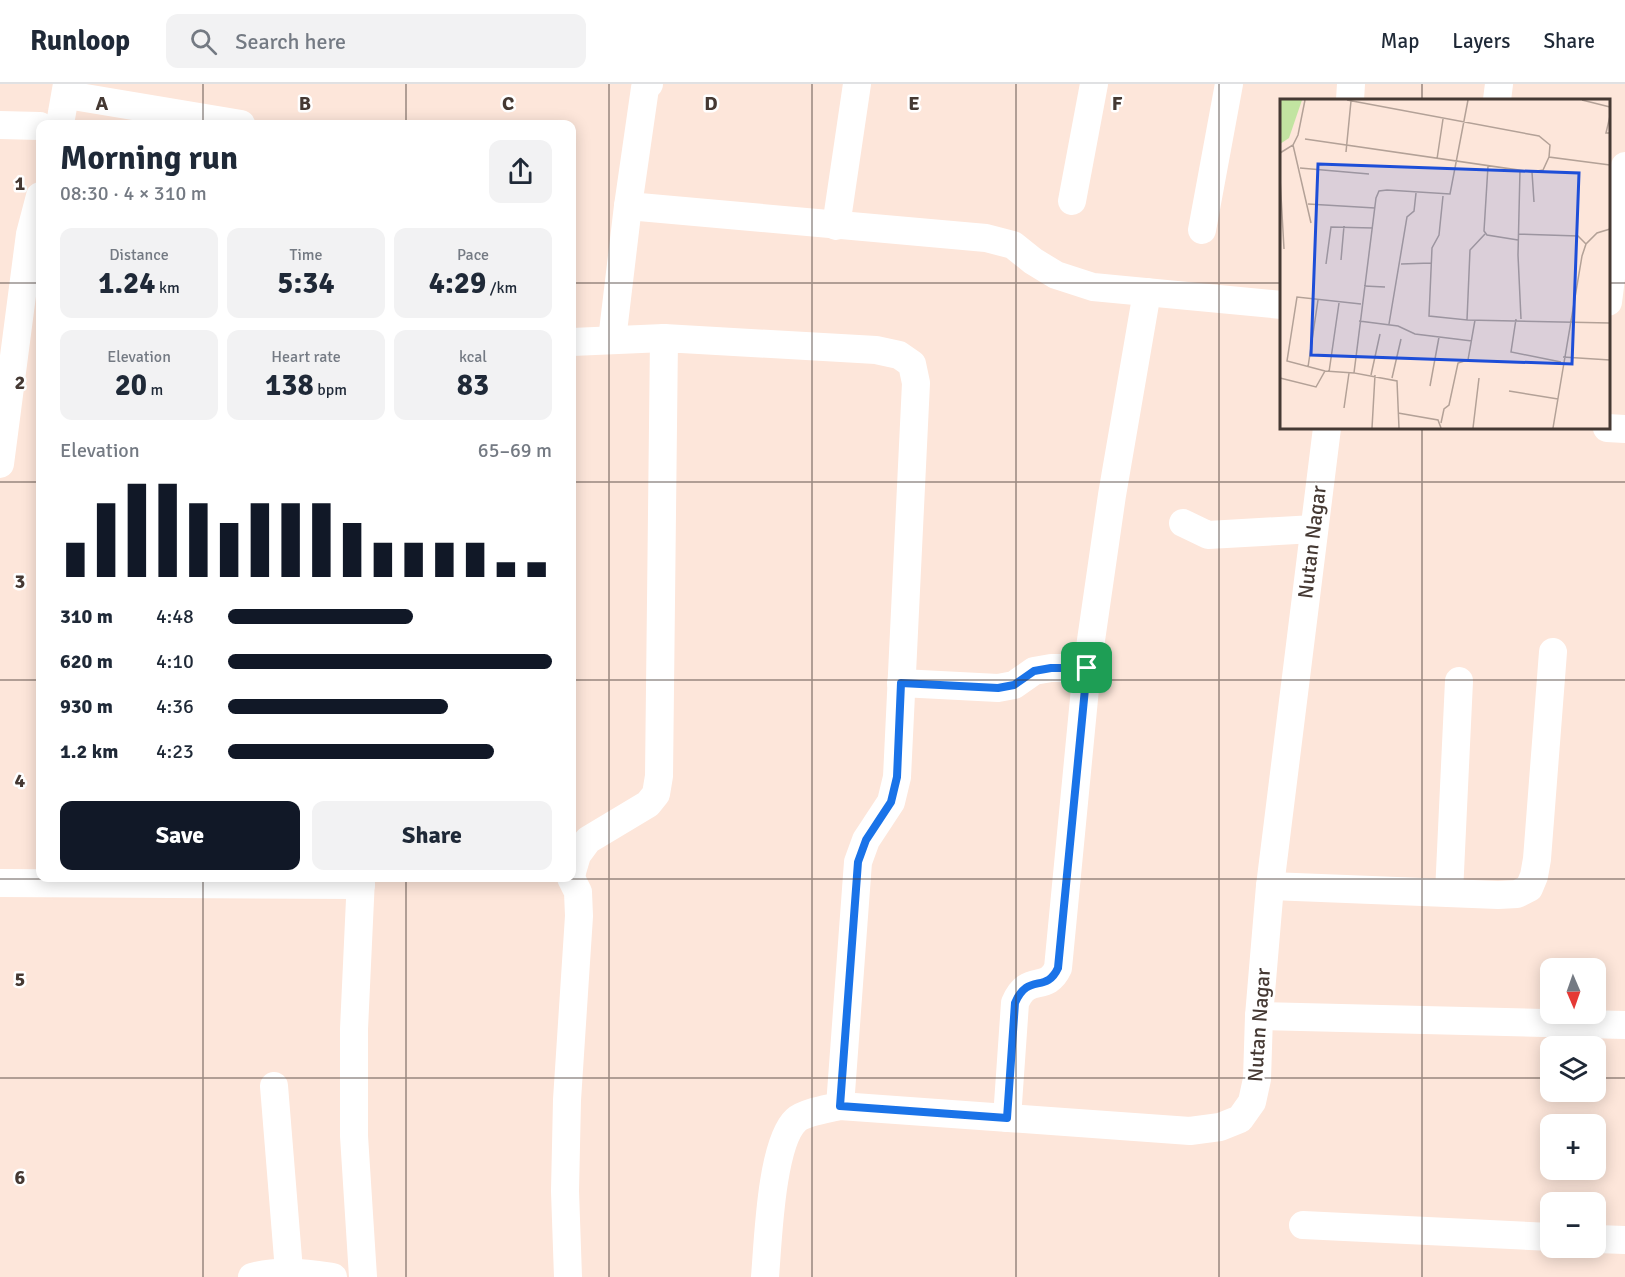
<!DOCTYPE html>
<meta charset="utf-8">
<style>
:root{--surface:#fff;--page:#f2f2f3;--text:#1f2937;--muted:#747a83;--line:#e0e1e3;--accent:#111827}
body{margin:0;font-family:Signika,sans-serif;background:var(--page);color:var(--text);height:100vh;display:flex;flex-direction:column;font-size:22px;white-space:nowrap}
*{box-sizing:border-box;margin:0}
p{font-size:20px;color:var(--muted)}
.icon{flex:none;width:33px;height:33px;fill:none;stroke:currentColor;stroke-width:2;stroke-linecap:round;stroke-linejoin:round}
.map{position:relative;flex:1;overflow:hidden}
.side{position:absolute;left:36px;top:36px;width:540px;height:762px;display:flex;flex-direction:column;background:var(--surface);border-radius:12px;box-shadow:0 3px 15px #0003}
.side>*{flex:none}
.needle{width:39px;rotate:178deg}
.tools{position:absolute;left:1540px;top:874px;display:grid;gap:12px}
.tools a{display:grid;place-items:center;width:66px;height:66px;border-radius:12px;background:var(--surface);box-shadow:0 3px 15px #0003;font-size:30px}
.pin{position:absolute;display:grid;place-items:center;width:51px;height:51px;color:#fff;margin:-26px;border-radius:12px;box-shadow:0 3px 9px #0006}
.round{display:grid;place-items:center;flex:none;width:63px;height:63px;border-radius:12px;background:var(--page)}
.head{display:flex;align-items:center;justify-content:space-between;height:102px;padding:0 24px}
h1{font-size:33px;font-weight:800;line-height:45px}
.figures{display:grid;grid-template-columns:repeat(3,1fr);gap:9px;height:102px;padding:6px 24px}
.figures div{display:grid;align-content:center;border-radius:12px;background:var(--page);text-align:center}
.figures b{font-size:30px;font-weight:800}
.figures small{font-size:16px;font-weight:400}
.figures p{font-size:16px}
.chart{height:168px;padding:12px 24px}
.chart p{display:flex;justify-content:space-between}
.chart svg{width:100%;height:108px;margin-top:6px;stroke:var(--accent);stroke-width:6}
.primary-button{display:flex;gap:12px;margin-top:auto;padding:12px 24px}
.primary-button a{flex:1;height:69px;border-radius:12px;background:var(--accent);color:#fff;font-size:24px;font-weight:800;line-height:69px;text-align:center}
.primary-button a+a{background:var(--page);color:var(--text)}
ul{padding:0 24px;list-style:none;font-size:20px}
li{display:grid;grid-template-columns:96px 72px 1fr;align-items:center;height:45px}
li i{height:15px;border-radius:8px;background:var(--accent)}
header{display:flex;align-items:center;gap:36px;box-sizing:border-box;height:84px;padding:0 30px;background:var(--surface);border-bottom:2px solid var(--line)}
header strong{font-size:28px}
nav{display:flex;gap:33px;margin-inline-start:auto;font-size:21px}
.search{width:420px;height:54px;background:var(--page);display:flex;align-items:center;gap:15px;box-sizing:border-box;padding:0 21px;border-radius:12px;color:var(--muted);font-size:22px}
.map>svg:first-child{display:block}
</style>
<header>
<strong>Runloop</strong>
<div class="search"><svg class="icon" aria-label="search" viewBox="0 0 24 24"><circle cx="10" cy="10" r="6"/><path d="M15 15l6 6"/></svg>Search here</div>
<nav><a>Map</a><a>Layers</a><a>Share</a></nav>
</header>
<div class="map">
<svg width="1625" height="1193" viewBox="0 0 1625 1193">
<rect width="100%" height="100%" fill="#fde6da"/>
<g fill="none" stroke-linecap="round" stroke-linejoin="round">
<g stroke="#fff" stroke-width="28">
<path d="M 67,11 L 241,40"/>
<path d="M 1350,16 L 1351,0"/>
<path d="M 1497,16 L 1499,0"/>
<path d="M 60,40 L 67,0"/>
<path d="M 0,41 L 40,42"/>
<path d="M 1072,117 L 1094,0"/>
<path d="M 628,122 L 986,154 L 1013,161 L 1033,177 L 1056,191 L 1093,203 L 1282,221"/>
<path d="M 836,142 L 857,0"/>
<path d="M 1202,146 L 1229,0"/>
<path d="M 1608,218 L 1625,82"/>
<path d="M 612,256 L 628,122 L 645,4 L 649,0"/>
<path d="M 572,258 L 664,254"/>
<path d="M 1607,344 L 1625,345"/>
<path d="M 0,380 L 30,150 L 40,112"/>
<path d="M 1183,439 L 1208,451 L 1314,445"/>
<path d="M 901,599 L 998,604 L 1014,601 L 1034,587 L 1051,584 L 1087,584"/>
<path d="M 572,788 L 577,771 L 588,756 L 648,720 L 656,710 L 659,692 L 664,254 L 876,266 L 899,271 L 912,280 L 916,299 L 897,693 L 891,718 L 866,756 L 858,778 L 840,1022"/>
<path d="M 361,794 L 354,945 L 354,1052 L 363,1193"/>
<path d="M 0,799 L 361,801"/>
<path d="M 1270,802 L 1498,811 L 1517,810 L 1529,804 L 1534,792 L 1537,775 L 1553,568"/>
<path d="M 1449,809 L 1459,597"/>
<path d="M 1259,932 L 1625,941"/>
<path d="M 274,1002 L 289,1187"/>
<path d="M 1007,1034 L 1015,919 C 1028,888 1046,910 1058,884 L 1087,584 L 1112,411 L 1147,208"/>
<path d="M 1303,1141 L 1551,1153"/>
<path d="M 1596,1155 L 1625,1156"/>
<path d="M 252,1193 C 280,1185 305,1189 333,1193"/>
<path d="M 568,1193 L 565,1107 L 567,1016 L 579,832 L 578,808 L 571,794"/>
<path d="M 765,1193 C 768,1158 771,1059 796,1036 C 805,1028 828,1025 840,1022 L 1190,1047 L 1220,1043 L 1240,1035 L 1252,1018 L 1257,995 L 1259,932 L 1270,802 L 1327,344"/>
</g>
</g>
<g fill="none" stroke-linecap="round" stroke-linejoin="round">
<defs>
<path id="route" d="M 1051,584 L 1087,584 L 1058,884 C 1046,910 1028,888 1015,919 L 1007,1034 L 840,1022 L 858,778 L 866,756 L 891,718 L 897,693 L 901,599 L 998,604 L 1014,601 L 1034,587 Z"/>
</defs>
<use href="#route" stroke="#fff" stroke-width="12"/>
<use href="#route" stroke="#1a73e8" stroke-width="8"/>
</g>
<path fill="none" stroke="#453933" stroke-width="1.5" stroke-opacity="0.55" d="M 203,0 L 203,40M 406,0 L 406,40M 609,0 L 609,1193M 812,0 L 812,1193M 1016,0 L 1016,1193M 1219,0 L 1219,1193M 1422,0 L 1422,16M 0,199 L 40,199M 572,199 L 1282,199M 1608,199 L 1625,199M 1422,344 L 1422,1193M 0,398 L 40,398M 572,398 L 1625,398M 0,596 L 40,596M 572,596 L 1625,596M 203,794 L 203,1193M 406,794 L 406,1193M 0,795 L 1625,795M 0,994 L 1551,994M 1596,994 L 1625,994"/>
<g text-anchor="middle" stroke-width="5" stroke-linejoin="round" paint-order="stroke">
<g font-size="21" fill="#453933" stroke="#fff">
<text transform="translate(1312 458) rotate(-83)" y="7">Nutan Nagar</text>
<text transform="translate(1259 941) rotate(-86)" y="7">Nutan Nagar</text>
</g>
</g>
<g transform="translate(1280 15)">
<rect width="330" height="330" fill="#fde6da"/>
<path d="M 0,1 L 22,1 L 9,39 L 0,45 Z" fill="#c2e4a1"/>
<path d="M 0,1 L 10,1 L 0,34 Z" fill="#c2e4a1"/>
<path fill="none" stroke="#b3a197" stroke-width="1.5" d="M 67,1 L 259,37 L 270,46 L 269,58 L 330,66M 302,1 L 330,8M 330,17 L 326,34 L 330,34M 25,40 L 252,73 L 263,71 L 269,58M 13,46 L 31,124M 66,53 L 71,2M 0,54 L 13,46 L 18,36 L 25,1M 157,60 L 163,20M 208,67 L 204,132 L 207,136 L 238,141M 20,69 L 89,75M 240,71 L 238,156 L 241,220M 252,73 L 254,103M 0,79 L 4,150M 163,97 L 159,136 L 152,149 L 149,217 L 187,221 L 190,151 L 205,135M 28,105 L 95,109M 238,135 L 298,137 L 306,145M 61,161 L 64,127M 46,165 L 51,128 L 93,129M 121,165 L 151,164M 84,187 L 105,188M 236,220 L 231,253 L 281,263M 187,221 L 330,224M 79,222 L 118,227 L 135,235 L 192,242M 109,225 L 127,118 L 134,112 L 136,94M 283,258 L 330,261M 28,268 L 38,201M 45,272 L 7,262 L 17,198 L 81,205M 49,273 L 59,204M 91,276 L 100,235M 0,279 L 36,288 L 45,272 L 74,274M 112,279 L 121,240M 150,287 L 159,238M 229,292 L 278,300M 64,309 L 69,274M 118,314 L 158,321 L 161,329M 161,324 L 164,310 L 169,306 L 178,264 L 188,261 L 195,221M 92,329 L 95,276M 119,329 L 117,282 L 74,274 L 96,99 L 99,92 L 107,91 L 170,95 L 188,1M 193,329 L 199,279M 273,329 L 302,157 L 306,145 L 317,134 L 330,130"/>
<path fill="#1d4ed8" fill-opacity="0.15" stroke="#1d4ed8" stroke-width="3" d="M 38,65 L 299,74 L 292,265 L 31,256 Z"/>
<rect width="330" height="330" fill="none" stroke="#453933" stroke-width="3"/>
</g>
<g font-size="20" text-anchor="middle" font-weight="bold" fill="#453933" stroke="#fff" stroke-width="5" stroke-linejoin="round" paint-order="stroke">
<text x="102" y="26">A</text>
<text x="305" y="26">B</text>
<text x="508" y="26">C</text>
<text x="711" y="26">D</text>
<text x="914" y="26">E</text>
<text x="1117" y="26">F</text>
<text x="20" y="106">1</text>
<text x="20" y="305">2</text>
<text x="20" y="504">3</text>
<text x="20" y="703">4</text>
<text x="20" y="902">5</text>
<text x="20" y="1100">6</text>
</g>
</svg>
<div class="tools">
<a><svg class="needle" viewBox="-14 -14 28 28"><path d="M0-13l5 13h-10z" fill="#e53935"/><path d="M0 13l5-13h-10z" fill="#747a83"/></svg></a>
<a><svg class="icon" aria-label="layers" viewBox="0 0 24 24"><path d="M12 4l9 5-9 5-9-5zM3 14l9 5 9-5"/></svg></a>
<a>+</a>
<a>−</a>
</div>
<div class="pin" style="left:1087px;top:584px;background:#1e9e55"><svg class="icon" aria-label="arrive" viewBox="0 0 24 24"><path d="M6 21V4h12l-3 4 3 4H6"/></svg></div>
<section class="side">
<div class="head"><div><h1>Morning run</h1><p>08:30 · 4 × 310 m</p></div><a class="round"><svg class="icon" aria-label="share" viewBox="0 0 24 24"><path d="M12 15V3M7 8l5-5 5 5M5 13v7h14v-7"/></svg></a></div>
<div class="figures">
<div><p>Distance</p><b>1.24<small> km</small></b></div>
<div><p>Time</p><b>5:34</b></div>
<div><p>Pace</p><b>4:29<small> /km</small></b></div>
</div>
<div class="figures">
<div><p>Elevation</p><b>20<small> m</small></b></div>
<div><p>Heart rate</p><b>138<small> bpm</small></b></div>
<div><p>kcal</p><b>83</b></div>
</div>
<div class="chart"><p><span>Elevation</span>65–69 m</p>
<svg viewBox="0 0 160 44" preserveAspectRatio="none"><path d="M5 44V30M15 44V14M25 44V6M35 44V6M45 44V14M55 44V22M65 44V14M75 44V14M85 44V14M95 44V22M105 44V30M115 44V30M125 44V30M135 44V30M145 44V38M155 44V38"/></svg>
</div>
<ul>
<li><b>310 m</b>4:48<i style="width:57%"></i></li>
<li><b>620 m</b>4:10<i style="width:100%"></i></li>
<li><b>930 m</b>4:36<i style="width:68%"></i></li>
<li><b>1.2 km</b>4:23<i style="width:82%"></i></li>
</ul>
<div class="primary-button"><a>Save</a><a>Share</a></div>
</section>
</div>
